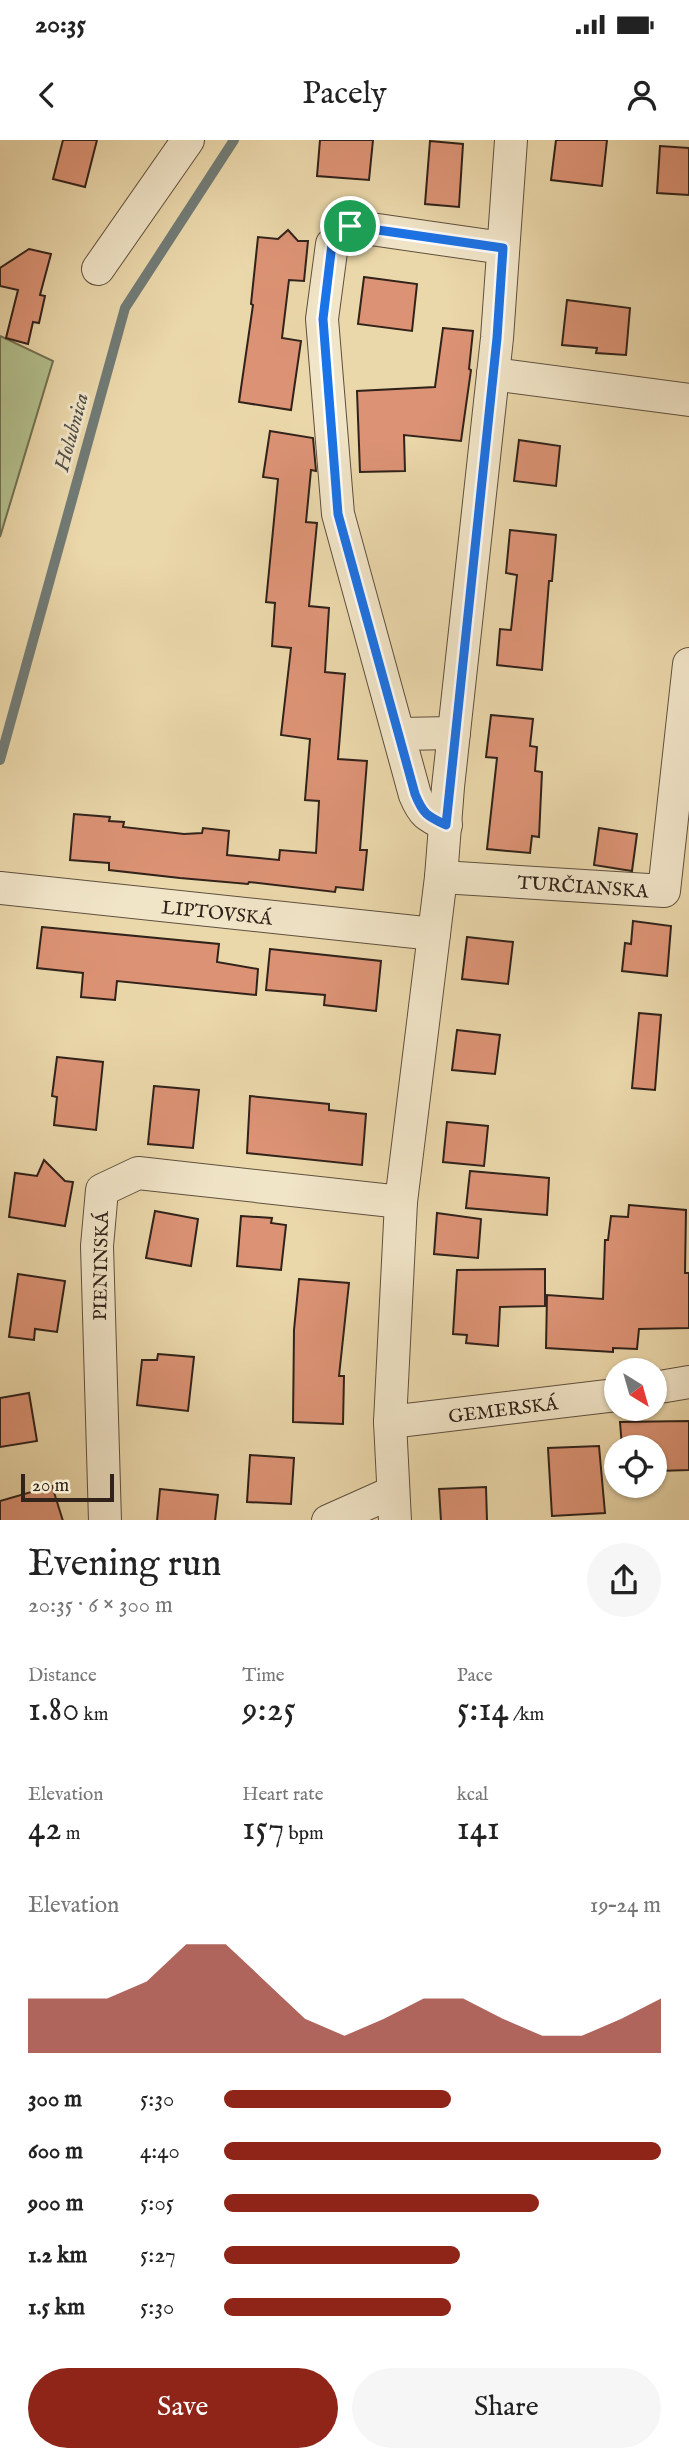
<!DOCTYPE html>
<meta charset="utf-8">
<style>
:root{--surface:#fff;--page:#f6f6f6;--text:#222;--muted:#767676;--accent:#8f2418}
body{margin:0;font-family:"IM FELL English",serif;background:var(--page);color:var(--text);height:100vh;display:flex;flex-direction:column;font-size:26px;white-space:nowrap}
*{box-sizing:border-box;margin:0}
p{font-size:23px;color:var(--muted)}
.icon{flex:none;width:38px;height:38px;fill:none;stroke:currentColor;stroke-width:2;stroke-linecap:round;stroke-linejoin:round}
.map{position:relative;height:1380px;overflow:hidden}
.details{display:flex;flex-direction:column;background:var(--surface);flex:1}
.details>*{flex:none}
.needle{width:46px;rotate:143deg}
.tools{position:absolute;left:604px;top:1218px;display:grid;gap:14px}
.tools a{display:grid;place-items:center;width:63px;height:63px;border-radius:50%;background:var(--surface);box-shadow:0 2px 5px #0004;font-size:35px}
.scale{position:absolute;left:21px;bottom:18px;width:93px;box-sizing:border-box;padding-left:7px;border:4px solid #31221a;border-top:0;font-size:19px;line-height:24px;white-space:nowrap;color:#31221a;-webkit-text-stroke:5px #f1e5c8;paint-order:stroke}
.pin{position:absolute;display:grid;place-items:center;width:60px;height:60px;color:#fff;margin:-30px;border:4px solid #fff;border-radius:50%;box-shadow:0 2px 7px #0007}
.round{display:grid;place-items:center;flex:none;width:74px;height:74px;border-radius:37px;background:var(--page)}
.head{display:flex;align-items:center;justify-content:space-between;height:119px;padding:0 28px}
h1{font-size:38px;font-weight:600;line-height:52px}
.stats{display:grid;grid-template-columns:repeat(3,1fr);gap:10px;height:119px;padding:7px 28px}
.stats div{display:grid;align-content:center}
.stats b{font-size:35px;font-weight:600}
.stats small{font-size:19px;font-weight:400}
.stats p{font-size:19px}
.chart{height:196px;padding:14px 28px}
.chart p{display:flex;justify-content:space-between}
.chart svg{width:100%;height:126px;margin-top:7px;fill:var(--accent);opacity:.7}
.primary-button{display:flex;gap:14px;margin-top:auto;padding:14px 28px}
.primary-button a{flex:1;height:80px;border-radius:42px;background:var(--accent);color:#fff;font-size:28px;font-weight:600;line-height:80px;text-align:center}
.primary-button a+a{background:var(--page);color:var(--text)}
ul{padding:0 28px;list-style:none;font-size:23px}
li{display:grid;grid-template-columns:112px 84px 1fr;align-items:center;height:52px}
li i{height:18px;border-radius:9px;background:var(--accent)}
.status{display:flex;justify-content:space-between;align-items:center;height:49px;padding:0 35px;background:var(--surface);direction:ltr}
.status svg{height:19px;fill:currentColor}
header{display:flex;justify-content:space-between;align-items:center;height:91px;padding:0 28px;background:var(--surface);font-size:32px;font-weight:600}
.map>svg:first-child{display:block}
</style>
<div class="status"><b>20:35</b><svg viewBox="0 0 49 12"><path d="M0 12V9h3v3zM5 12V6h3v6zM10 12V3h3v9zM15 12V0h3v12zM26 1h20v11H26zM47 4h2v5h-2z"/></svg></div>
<header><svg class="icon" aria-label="back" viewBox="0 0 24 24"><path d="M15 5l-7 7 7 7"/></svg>Pacely<svg class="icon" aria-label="person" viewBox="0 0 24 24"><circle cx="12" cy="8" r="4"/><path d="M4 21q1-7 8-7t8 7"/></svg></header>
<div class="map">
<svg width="689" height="1381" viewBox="0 0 689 1381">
<rect width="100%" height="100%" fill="#ead7aa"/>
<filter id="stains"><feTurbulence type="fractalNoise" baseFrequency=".00286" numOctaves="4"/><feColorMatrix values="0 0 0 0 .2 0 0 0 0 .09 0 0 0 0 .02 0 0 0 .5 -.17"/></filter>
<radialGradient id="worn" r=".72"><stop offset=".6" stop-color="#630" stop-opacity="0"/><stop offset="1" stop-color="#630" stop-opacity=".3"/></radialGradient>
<path fill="#b2bf8c" stroke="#727053" stroke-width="2" d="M 0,196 L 53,221 L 0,397 Z"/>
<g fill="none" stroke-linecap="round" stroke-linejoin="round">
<path stroke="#717b76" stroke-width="10" d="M 0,620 L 125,168 L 234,0"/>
</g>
<g fill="#dc9375" stroke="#31221a" stroke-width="2">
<path d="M 63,0 L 97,0 L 85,47 L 53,39 Z"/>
<path d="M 320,0 L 373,0 L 369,40 L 317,36 Z"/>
<path d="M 556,0 L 607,0 L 602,46 L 551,40 Z"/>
<path d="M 430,1 L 463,4 L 459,67 L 425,64 Z"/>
<path d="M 660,6 L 689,8 L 689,55 L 657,53 Z"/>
<path d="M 288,90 L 298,101 L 308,101 L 304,141 L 289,140 L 282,198 L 301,201 L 291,270 L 239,262 L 253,165 L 251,164 L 258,97 L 278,99 Z"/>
<path d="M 29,109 L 51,114 L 40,155 L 45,156 L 39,183 L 33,182 L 28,204 L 6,198 L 18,150 L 0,146 L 0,128 Z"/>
<path d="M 364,137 L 417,144 L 412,191 L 358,184 Z"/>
<path d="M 567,160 L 630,168 L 626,215 L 596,213 L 597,208 L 562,205 Z"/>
<path d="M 443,188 L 473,191 L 469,229 L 471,230 L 461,301 L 404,295 L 405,331 L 360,332 L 357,251 L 435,247 Z"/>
<path d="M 270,291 L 313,298 L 316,331 L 311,330 L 306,382 L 317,383 L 309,466 L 329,468 L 325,532 L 345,534 L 338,619 L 367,621 L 360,710 L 367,710 L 363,750 L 336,747 L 335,752 L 249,742 L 248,744 L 180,738 L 109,730 L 109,723 L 70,720 L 74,674 L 110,677 L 109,681 L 124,682 L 123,687 L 184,694 L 202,693 L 203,688 L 229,691 L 227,715 L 279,720 L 280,710 L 316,713 L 319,661 L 305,660 L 310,599 L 281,595 L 291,508 L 272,506 L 275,463 L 266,462 L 278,339 L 263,337 Z"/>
<path d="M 519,300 L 560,306 L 556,346 L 514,341 Z"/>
<path d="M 510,390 L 556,395 L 552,441 L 549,441 L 542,530 L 497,525 L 500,489 L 511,490 L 517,435 L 506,433 Z"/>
<path d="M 491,575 L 533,579 L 530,606 L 537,607 L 535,631 L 542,632 L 539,697 L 532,696 L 530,713 L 487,709 L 497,618 L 486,617 Z"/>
<path d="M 599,688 L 637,694 L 632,731 L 594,725 Z"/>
<path d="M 633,781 L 671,786 L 667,836 L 622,831 L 625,803 L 631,804 Z"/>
<path d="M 42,787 L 219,804 L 217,822 L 258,829 L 256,855 L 117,841 L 115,860 L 81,857 L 83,833 L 37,828 Z"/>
<path d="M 467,797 L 513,802 L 508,844 L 462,839 Z"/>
<path d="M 270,809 L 381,821 L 376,871 L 324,865 L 325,855 L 266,850 Z"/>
<path d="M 639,873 L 661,875 L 655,950 L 632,948 Z"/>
<path d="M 457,890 L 500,895 L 495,934 L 452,930 Z"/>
<path d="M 57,917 L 103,922 L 96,990 L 54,985 L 57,957 L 52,956 Z"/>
<path d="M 154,946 L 199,950 L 193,1008 L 148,1004 Z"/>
<path d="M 250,956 L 329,964 L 329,970 L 366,974 L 362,1025 L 247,1013 Z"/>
<path d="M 447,982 L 488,986 L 484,1026 L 443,1022 Z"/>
<path d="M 44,1020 L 65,1041 L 73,1042 L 65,1086 L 9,1077 L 15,1033 L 37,1036 Z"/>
<path d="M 470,1031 L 549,1038 L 547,1075 L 466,1068 Z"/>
<path d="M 629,1065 L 686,1070 L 685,1133 L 689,1133 L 689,1188 L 639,1189 L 637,1209 L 613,1208 L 613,1212 L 546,1208 L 547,1155 L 603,1159 L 605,1100 L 608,1100 L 611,1076 L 628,1077 Z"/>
<path d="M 155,1071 L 198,1079 L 191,1126 L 146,1118 Z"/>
<path d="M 437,1073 L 481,1079 L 478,1118 L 434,1114 Z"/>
<path d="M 241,1076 L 272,1078 L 271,1083 L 286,1085 L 281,1130 L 237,1126 Z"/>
<path d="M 545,1129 L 545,1166 L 500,1167 L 498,1206 L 466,1203 L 467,1195 L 453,1194 L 457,1130 Z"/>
<path d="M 18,1134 L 65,1141 L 57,1192 L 35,1189 L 34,1200 L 9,1197 Z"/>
<path d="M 299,1139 L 349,1143 L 339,1236 L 344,1236 L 343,1284 L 293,1282 L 294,1190 Z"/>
<path d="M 158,1214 L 194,1217 L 188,1271 L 137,1265 L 142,1220 L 157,1220 Z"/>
<path d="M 29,1253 L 37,1301 L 0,1307 L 0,1258 Z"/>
<path d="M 689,1281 L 689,1330 L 659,1331 L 658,1307 L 622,1307 L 620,1282 Z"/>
<path d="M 599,1306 L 605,1373 L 552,1376 L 548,1308 Z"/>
<path d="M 250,1315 L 294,1318 L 291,1364 L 247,1362 Z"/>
<path d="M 52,1346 L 63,1381 L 0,1381 L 0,1361 Z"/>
<path d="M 486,1347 L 487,1381 L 441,1381 L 439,1349 Z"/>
<path d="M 160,1349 L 218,1355 L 215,1381 L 157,1381 Z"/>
</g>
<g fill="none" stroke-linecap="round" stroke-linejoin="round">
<defs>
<g id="minor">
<path d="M 98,129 L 188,0"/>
<path d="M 493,234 L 689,260"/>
<path d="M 399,594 L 454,593"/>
<path d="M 446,685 C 427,676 423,674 415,655 L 338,374 L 322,179 L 332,104 L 350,86 L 503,108"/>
<path d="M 441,737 L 664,751 L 689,524"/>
<path d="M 0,748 L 434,794"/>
<path d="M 654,1248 L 689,1242"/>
<path d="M 390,1282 L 616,1255"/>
<path d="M 105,1381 L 97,1106 L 102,1050 L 138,1033 L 401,1062"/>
<path d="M 328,1381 L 393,1352"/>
<path d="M 395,1381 L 390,1282 L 401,1062 L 441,737 L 448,647 L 497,198 L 511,0"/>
</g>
</defs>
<use href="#minor" stroke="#5f4f3e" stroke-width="34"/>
<use href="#minor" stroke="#f1e5c8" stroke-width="32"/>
</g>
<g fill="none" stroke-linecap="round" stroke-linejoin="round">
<defs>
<path id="route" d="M 350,86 L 503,108 L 497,198 L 446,685 C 427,676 423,674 415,654 L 338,374 L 323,179 L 332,104 Z"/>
</defs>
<use href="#route" stroke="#fff" stroke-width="14"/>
<use href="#route" stroke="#1a73e8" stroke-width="9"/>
</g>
<g text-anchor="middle" stroke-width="6" stroke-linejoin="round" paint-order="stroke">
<g font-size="19" fill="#31221a" stroke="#f1e5c8">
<text transform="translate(583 746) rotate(4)" y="7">TURČIANSKA</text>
<text transform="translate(217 772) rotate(6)" y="7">LIPTOVSKÁ</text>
<text transform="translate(100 1126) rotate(-89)" y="7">PIENINSKÁ</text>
<text transform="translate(503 1269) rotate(-7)" y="7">GEMERSKÁ</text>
</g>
<g font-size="21" font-style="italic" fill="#514f48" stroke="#f1e5c8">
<text transform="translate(71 292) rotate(-75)" y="7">Holubnica</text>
</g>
</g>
<rect width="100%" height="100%" filter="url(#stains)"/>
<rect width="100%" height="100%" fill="url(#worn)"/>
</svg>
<div class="tools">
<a><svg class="needle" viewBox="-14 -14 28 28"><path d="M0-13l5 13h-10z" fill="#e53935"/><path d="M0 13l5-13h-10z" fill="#767676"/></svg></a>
<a><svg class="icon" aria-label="locate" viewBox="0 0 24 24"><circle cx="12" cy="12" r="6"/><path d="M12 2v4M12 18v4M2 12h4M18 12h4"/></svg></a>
</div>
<div class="scale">20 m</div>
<div class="pin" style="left:350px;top:86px;background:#1e9e55"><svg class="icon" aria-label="arrive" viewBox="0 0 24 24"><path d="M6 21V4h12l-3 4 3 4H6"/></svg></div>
</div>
<section class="details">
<div class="head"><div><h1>Evening run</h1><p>20:35 · 6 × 300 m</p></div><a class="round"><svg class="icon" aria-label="share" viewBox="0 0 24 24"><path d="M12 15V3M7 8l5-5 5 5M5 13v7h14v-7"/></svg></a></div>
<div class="stats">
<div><p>Distance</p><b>1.80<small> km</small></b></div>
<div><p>Time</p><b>9:25</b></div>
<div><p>Pace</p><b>5:14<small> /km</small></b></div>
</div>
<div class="stats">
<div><p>Elevation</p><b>42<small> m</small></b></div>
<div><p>Heart rate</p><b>157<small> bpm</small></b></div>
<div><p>kcal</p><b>141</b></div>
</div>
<div class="chart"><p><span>Elevation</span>19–24 m</p>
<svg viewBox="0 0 160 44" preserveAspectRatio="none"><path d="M0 44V25L10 25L20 25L30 19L40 6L50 6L60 19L70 32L80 38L90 32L100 25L110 25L120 32L130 38L140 38L150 32L160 25V44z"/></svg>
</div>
<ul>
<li><b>300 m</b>5:30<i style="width:52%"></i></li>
<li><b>600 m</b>4:40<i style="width:100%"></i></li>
<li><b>900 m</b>5:05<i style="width:72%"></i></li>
<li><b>1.2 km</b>5:27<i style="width:54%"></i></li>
<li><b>1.5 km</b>5:30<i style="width:52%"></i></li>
</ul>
<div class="primary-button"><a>Save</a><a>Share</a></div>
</section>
